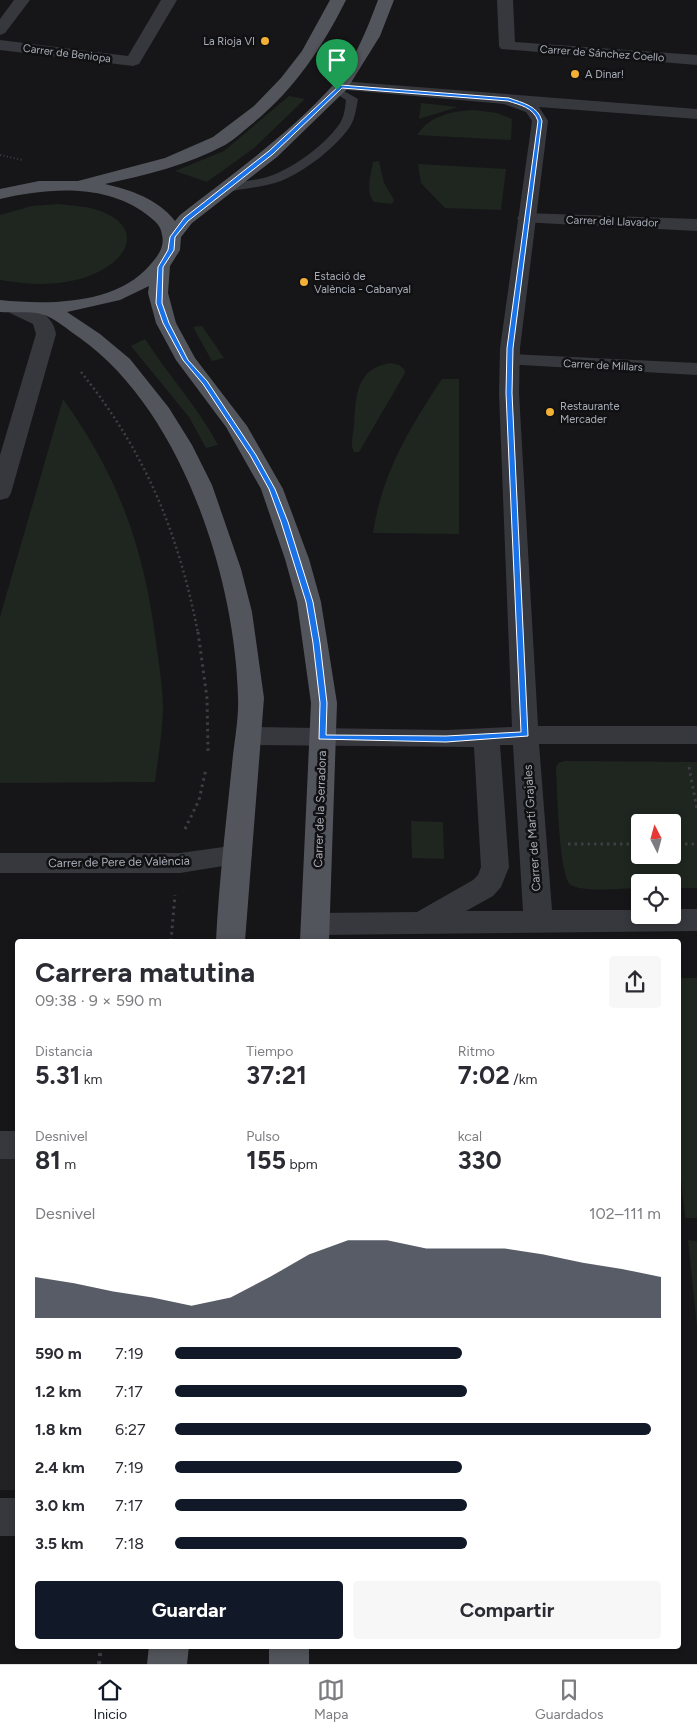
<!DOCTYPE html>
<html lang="es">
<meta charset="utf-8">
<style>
:root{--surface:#fff;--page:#f7f7f7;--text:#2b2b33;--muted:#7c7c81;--line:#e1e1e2;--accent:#111827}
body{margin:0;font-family:Figtree,sans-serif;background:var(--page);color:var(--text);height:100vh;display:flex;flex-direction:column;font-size:19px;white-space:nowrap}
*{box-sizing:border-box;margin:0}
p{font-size:16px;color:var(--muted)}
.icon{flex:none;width:28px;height:28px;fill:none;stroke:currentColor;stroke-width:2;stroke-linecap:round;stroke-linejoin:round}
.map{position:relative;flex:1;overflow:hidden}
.sheet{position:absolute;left:15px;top:939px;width:666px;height:710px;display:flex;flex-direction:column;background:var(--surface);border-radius:5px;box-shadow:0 2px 8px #0003}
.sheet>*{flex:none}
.needle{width:32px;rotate:354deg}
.tools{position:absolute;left:631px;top:814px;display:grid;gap:10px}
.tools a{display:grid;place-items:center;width:50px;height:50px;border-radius:5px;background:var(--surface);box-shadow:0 2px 8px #0003;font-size:25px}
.pin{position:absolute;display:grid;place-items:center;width:42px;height:42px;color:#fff;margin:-51px -21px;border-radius:50% 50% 50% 0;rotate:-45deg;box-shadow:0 0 5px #0007}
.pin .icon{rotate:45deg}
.round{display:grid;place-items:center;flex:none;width:52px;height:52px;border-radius:5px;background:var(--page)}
.summary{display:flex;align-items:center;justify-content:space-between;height:85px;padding:0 20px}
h1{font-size:28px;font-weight:700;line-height:38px}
.metrics{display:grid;grid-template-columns:repeat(3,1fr);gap:8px;height:85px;padding:5px 20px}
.metrics div{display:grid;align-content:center}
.metrics b{font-size:25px;font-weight:700}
.metrics small{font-size:14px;font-weight:400}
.metrics p{font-size:14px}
.chart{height:140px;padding:10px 20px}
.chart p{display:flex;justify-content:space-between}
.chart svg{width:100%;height:90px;margin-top:5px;fill:var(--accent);opacity:.7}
.button{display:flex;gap:10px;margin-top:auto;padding:10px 20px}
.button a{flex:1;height:58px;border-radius:5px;background:var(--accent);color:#fff;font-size:20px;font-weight:700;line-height:58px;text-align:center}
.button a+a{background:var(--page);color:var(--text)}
ul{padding:0 20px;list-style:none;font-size:16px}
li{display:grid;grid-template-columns:80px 60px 1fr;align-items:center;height:38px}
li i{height:12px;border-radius:6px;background:var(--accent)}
.tab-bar{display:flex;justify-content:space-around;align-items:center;height:70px;border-top:1px solid var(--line);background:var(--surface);font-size:14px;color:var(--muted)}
.tab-bar a{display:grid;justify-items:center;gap:2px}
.tab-bar .current{color:var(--accent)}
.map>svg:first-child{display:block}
</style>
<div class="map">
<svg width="697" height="1664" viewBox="0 0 697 1664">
<rect width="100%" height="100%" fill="#161618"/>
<rect fill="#222225" x="0" y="1158" width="17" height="332"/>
<g fill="#1e261f" fill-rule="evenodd">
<path d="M 289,96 L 305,99 L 254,148 L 207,182 L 175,171 L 224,151 Z"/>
<path d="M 421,103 L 458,107 L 419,119 Z"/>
<path d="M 474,110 L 497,113 L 512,119 L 511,140 L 417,135 C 430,115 453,111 474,110 Z"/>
<path d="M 379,161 L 384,183 L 394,200 L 392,204 L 374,202 C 365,191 371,175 373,162 Z"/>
<path d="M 418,164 L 506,169 L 501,210 L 445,208 L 421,183 Z"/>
<path d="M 58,204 C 73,206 89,206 103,212 C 139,227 131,254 102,270 C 71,287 33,286 0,280 L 0,215 L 32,206 Z"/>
<path d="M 202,326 L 224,358 L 212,361 L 193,327 Z"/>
<path d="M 145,339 C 168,375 198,407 218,445 L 206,448 L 189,417 L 131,346 Z"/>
<path d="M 390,363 L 399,365 L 404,369 L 405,373 L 359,452 L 354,452 C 350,445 353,435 354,426 C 356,397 355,369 390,363 Z"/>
<path d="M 442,379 L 459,379 L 459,534 L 373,533 C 382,473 409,429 442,379 Z"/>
<path d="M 63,399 C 119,477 144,548 156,642 C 159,665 163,688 163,710 C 162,735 158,759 155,782 L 0,783 L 0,617 Z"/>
<path d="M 565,761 L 697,762 L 697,888 L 673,888 L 672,882 L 640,882 L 640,888 C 624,888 584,893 571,885 C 559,878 557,787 556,768 L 558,763 ZM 640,822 L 672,822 L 672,855 L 640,855 Z"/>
<path d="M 411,821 L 443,822 L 444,859 L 412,858 Z"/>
<path d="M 679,978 L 697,978 L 697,1218 L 685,1218 L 679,1160 Z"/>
<path d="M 688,1240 L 697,1241 L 697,1326 Z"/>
</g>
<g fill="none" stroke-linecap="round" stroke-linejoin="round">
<path stroke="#3d3f44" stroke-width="2" stroke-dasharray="1 2.5" stroke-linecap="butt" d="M 0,155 L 23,160"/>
<path stroke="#3d3f44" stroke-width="2.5" stroke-dasharray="2 3" stroke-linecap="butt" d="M 81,372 C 146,453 178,532 198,633"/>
<g stroke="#3d3f44" stroke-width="3" stroke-dasharray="2.5 4" stroke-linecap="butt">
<path d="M 198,632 L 207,698 L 208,751"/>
<path d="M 689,767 L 697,809"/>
<path d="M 185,829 L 199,800 L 206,769"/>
<path d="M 568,844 L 640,844"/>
<path d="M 672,844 L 697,844"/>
<path d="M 171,941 L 175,895"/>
</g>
<path stroke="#3d3f44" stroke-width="4" stroke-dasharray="3 5" stroke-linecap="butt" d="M 99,1664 L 101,1646"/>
<path fill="#37383d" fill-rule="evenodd" d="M 337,87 L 358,99 C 356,109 355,120 349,128 C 334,149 305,171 281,181 C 265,187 245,188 228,192 L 224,191 L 222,188 L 224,185 C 240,181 258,181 273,175 C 296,166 324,145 338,126 C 344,119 345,109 346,100 L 331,90 Z"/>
<g fill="#37383d" fill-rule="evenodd">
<path d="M 526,213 L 697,219 L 697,231 L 520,222 L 517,218 L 520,214 Z"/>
<path d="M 510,354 L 697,363 L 697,375 L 503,364 L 500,360 L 503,356 Z"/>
<rect x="0" y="1131" width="18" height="28"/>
<rect x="0" y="1498" width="18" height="38"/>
</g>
<g fill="#37383d" fill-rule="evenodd">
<path d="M 14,0 L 30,0 L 5,33 L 0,35 L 0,19 Z"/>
<path d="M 161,0 L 177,0 L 139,64 L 133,66 L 0,50 L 0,40 L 128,56 Z"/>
<path d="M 497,0 L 513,0 L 515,42 L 697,55 L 697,65 L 501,49 L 499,46 Z"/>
<path d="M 341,81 L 697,109 L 697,119 L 539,107 L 548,121 L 520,348 L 519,393 L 538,726 L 697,726 L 697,744 L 539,744 L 552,910 L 640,910 L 640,915 L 672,915 L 672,909 L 697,909 L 697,931 L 317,935 L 307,932 L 303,924 L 307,916 L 317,913 L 417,912 L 473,880 L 478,875 L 481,867 L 474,747 L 249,745 L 240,742 L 236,736 L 240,730 L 249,727 L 446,730 L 512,727 L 499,393 L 500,348 L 532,121 L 526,112 L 504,104 L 335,89 L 333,86 L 335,83 ZM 500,745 L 513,745 L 523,911 L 466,911 L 493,896 L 501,887 L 509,867 Z"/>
<path d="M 17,303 C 34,307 53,314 56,334 L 11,493 L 8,498 L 0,500 L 0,455 L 36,334 L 33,324 L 10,313 L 7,309 L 10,305 Z"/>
<path d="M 238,845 L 248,848 L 252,855 L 248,862 L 180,873 L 0,873 L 0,853 L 180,853 Z"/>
</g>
<g fill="#53555c" fill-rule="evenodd">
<path d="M 330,0 L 346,0 C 322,48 294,90 252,124 C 243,131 235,139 225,145 C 188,165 146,175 105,184 C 131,190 158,199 175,221 L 180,215 C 233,174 289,134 334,84 C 355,61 367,29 378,0 L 394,0 L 380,36 L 347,89 L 277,157 L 192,223 L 181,237 L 180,250 L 170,266 L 168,293 L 176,323 L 195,358 L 247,426 L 283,489 L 309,559 L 321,602 L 337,703 L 329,941 L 300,941 L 311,703 L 297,602 L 285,559 L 261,489 L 226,427 L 176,360 L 156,323 L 148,293 L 149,286 L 120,300 L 67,312 L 100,334 L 130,359 L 169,408 L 192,445 L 212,485 L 241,569 L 252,612 L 264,698 L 245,941 L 216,941 C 219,882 226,823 232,765 C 234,742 239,719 238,697 C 235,576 181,410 80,338 C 69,331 54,317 41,314 C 29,311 13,313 0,312 L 0,300 C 48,305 116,305 150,265 C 158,256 165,247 162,235 C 161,225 154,220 146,214 C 105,183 47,188 0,199 L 0,189 L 39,181 L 78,181 L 165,158 L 213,137 L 254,106 L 281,78 L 302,51 Z"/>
<path d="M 149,1646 L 189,1646 L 187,1664 L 147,1664 Z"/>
<rect x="269" y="1646" width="40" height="18"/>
</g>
</g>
<path fill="#1a73e8" stroke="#fff" fill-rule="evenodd" d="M 340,85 L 509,98 C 523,103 538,106 542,121 L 513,348 L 512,393 L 528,736 L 446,742 L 319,739 L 320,703 L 313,643 L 306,602 L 281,522 L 269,489 L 250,455 L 203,384 L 183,360 L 163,323 L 156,303 L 158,267 L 168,250 L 170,237 L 184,218 L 269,151 ZM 342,88 L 508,101 C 520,105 533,107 538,121 L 507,348 L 506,393 L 521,732 L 446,736 L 326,735 L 327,703 L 320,643 L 313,602 L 288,522 L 275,489 L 256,455 L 207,381 L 188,360 L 169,323 L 162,303 L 163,267 L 174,250 L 175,237 L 188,221 L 273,154 Z"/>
<g fill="#f2b134" stroke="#111113" stroke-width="2">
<circle cx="265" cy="41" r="5"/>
<circle cx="575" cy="74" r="5"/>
<circle cx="304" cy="282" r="5"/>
<circle cx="550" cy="412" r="5"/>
</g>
<g text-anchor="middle" stroke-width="5" stroke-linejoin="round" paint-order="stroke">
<g font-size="11" fill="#a8adb8" stroke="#111113" text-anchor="start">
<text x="255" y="45" text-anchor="end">La Rioja VI</text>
<text x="585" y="78">A Dinar!</text>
<text x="314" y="280">Estació de<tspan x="314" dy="13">València - Cabanyal</tspan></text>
<text x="560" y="410">Restaurante<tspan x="560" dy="13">Mercader</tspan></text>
</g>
<g font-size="11" fill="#a8adb8" stroke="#111113">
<text transform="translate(67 53) rotate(7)" y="4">Carrer de Beniopa</text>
<text transform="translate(602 53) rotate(4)" y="4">Carrer de Sánchez Coello</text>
<text transform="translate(612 221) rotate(2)" y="4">Carrer del Llavador</text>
<text transform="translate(603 365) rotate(3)" y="4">Carrer de Millars</text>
</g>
<g font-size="12" fill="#a8adb8" stroke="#111113">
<text transform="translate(320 809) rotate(-88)" y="4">Carrer de la Serradora</text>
<text transform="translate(532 828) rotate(-94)" y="4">Carrer de Martí Grajales</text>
<text transform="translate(119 862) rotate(-1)" y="4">Carrer de Pere de València</text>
</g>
</g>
</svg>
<div class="tools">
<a><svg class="needle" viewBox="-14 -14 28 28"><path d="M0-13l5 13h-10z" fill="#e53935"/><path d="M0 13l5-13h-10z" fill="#7c7c81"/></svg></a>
<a><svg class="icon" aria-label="locate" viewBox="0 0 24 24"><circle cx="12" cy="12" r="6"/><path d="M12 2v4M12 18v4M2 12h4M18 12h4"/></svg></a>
</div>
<div class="pin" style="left:337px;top:90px;background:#1e9e55"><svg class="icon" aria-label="arrive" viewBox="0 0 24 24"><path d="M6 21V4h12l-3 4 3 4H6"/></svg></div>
<section class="sheet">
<div class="summary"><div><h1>Carrera matutina</h1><p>09:38 · 9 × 590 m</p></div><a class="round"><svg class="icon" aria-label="share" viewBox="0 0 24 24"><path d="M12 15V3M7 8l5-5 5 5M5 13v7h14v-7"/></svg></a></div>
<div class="metrics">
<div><p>Distancia</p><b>5.31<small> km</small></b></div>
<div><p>Tiempo</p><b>37:21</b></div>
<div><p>Ritmo</p><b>7:02<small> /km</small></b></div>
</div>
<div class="metrics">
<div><p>Desnivel</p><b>81<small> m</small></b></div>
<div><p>Pulso</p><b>155<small> bpm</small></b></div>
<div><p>kcal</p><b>330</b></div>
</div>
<div class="chart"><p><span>Desnivel</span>102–111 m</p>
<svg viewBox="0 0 160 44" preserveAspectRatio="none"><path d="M0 44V24L10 27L20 31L30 34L40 38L50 34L60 24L70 13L80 6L90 6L100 10L110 10L120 10L130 13L140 17L150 20L160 24V44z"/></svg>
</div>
<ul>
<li><b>590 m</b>7:19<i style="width:59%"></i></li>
<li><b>1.2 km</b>7:17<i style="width:60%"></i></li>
<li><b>1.8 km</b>6:27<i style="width:98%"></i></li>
<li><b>2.4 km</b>7:19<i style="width:59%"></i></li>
<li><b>3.0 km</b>7:17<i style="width:60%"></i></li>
<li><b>3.5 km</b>7:18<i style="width:60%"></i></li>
</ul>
<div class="button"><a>Guardar</a><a>Compartir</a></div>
</section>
</div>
<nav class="tab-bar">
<a class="current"><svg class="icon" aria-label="home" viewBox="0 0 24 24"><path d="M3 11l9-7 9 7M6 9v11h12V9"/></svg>Inicio</a>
<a><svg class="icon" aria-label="map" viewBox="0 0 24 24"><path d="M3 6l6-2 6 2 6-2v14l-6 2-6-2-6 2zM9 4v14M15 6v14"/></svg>Mapa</a>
<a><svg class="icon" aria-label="saved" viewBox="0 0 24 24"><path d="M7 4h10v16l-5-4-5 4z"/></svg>Guardados</a>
</nav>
